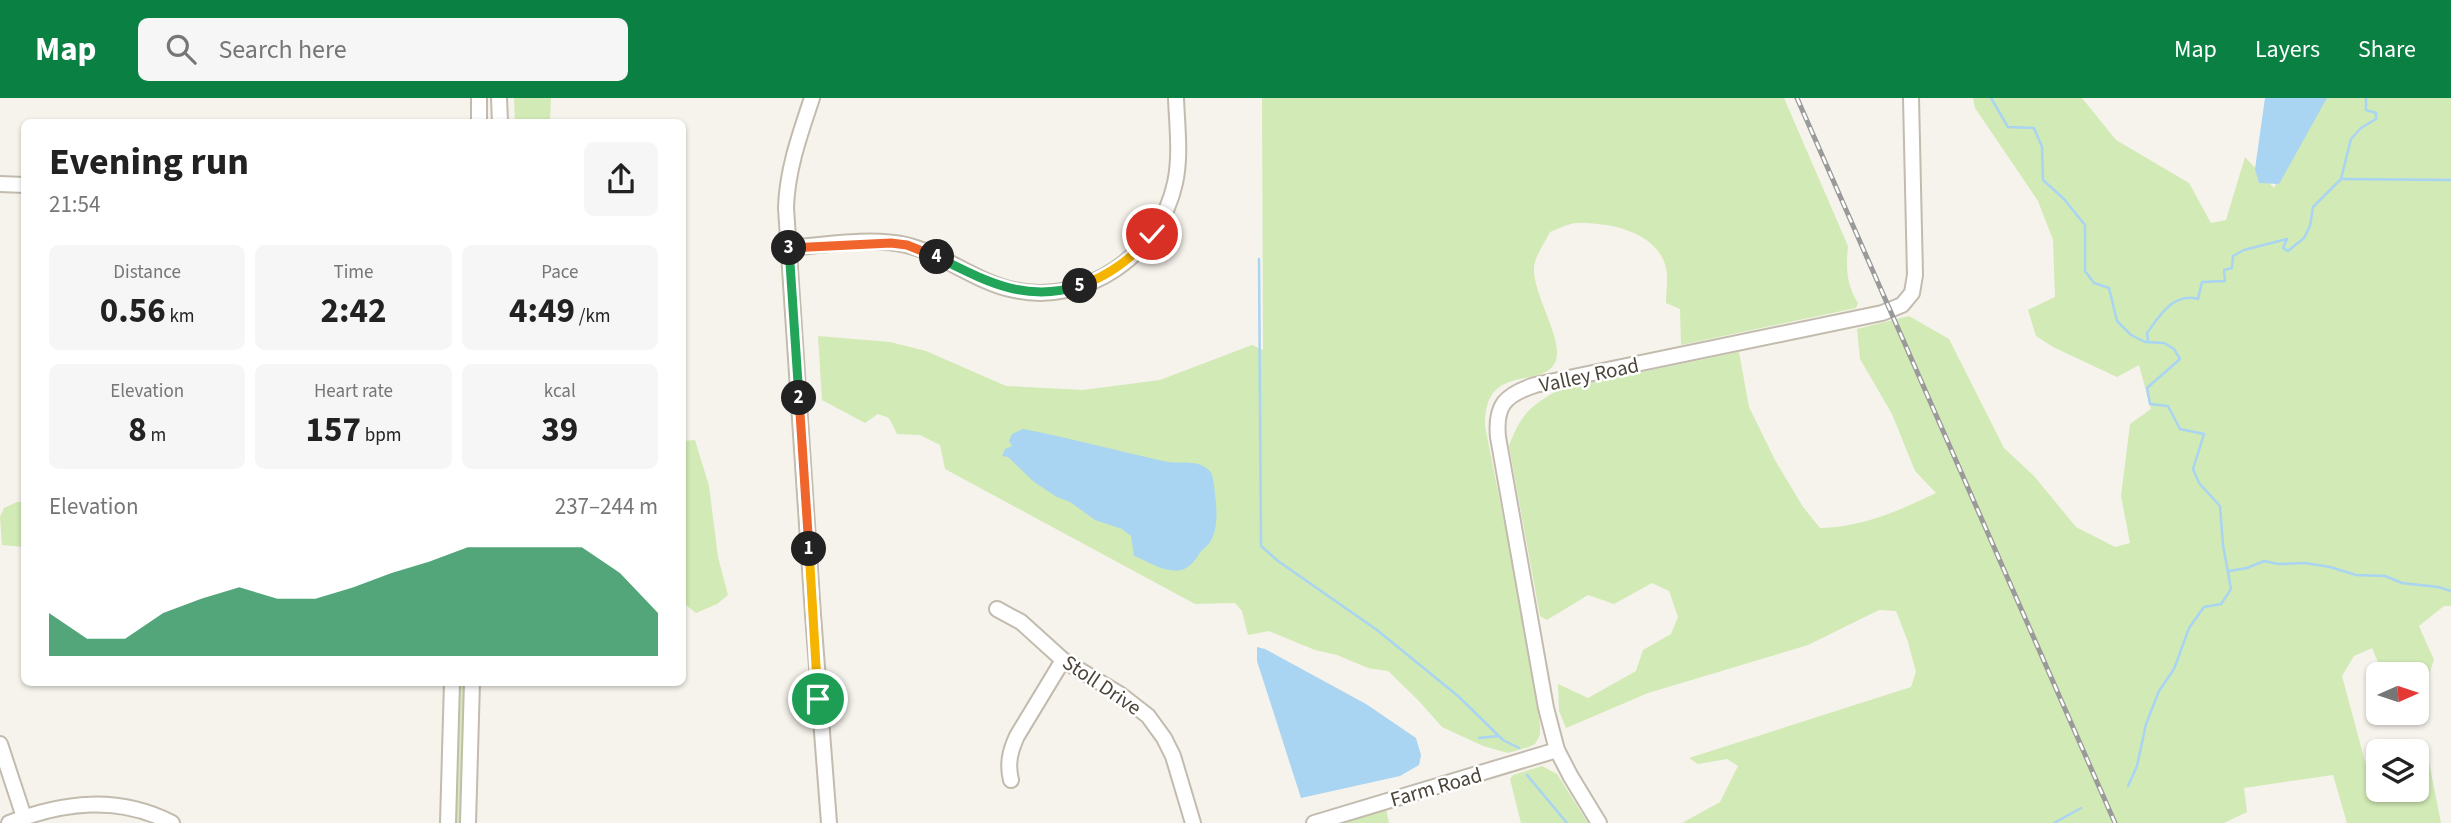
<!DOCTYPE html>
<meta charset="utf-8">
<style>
:root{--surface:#fff;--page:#f6f6f6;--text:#222;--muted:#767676;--accent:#0b8043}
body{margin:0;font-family:"Source Sans 3",sans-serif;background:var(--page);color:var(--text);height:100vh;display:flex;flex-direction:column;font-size:26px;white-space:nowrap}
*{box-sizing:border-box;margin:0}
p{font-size:23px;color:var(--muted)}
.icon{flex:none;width:38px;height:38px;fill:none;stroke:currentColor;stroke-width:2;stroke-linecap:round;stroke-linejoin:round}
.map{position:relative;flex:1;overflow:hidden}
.details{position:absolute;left:21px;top:21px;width:665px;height:567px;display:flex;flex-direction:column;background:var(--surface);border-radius:10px;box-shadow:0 2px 5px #0004}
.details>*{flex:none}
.needle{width:46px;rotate:87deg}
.fabs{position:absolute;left:2366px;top:564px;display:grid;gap:14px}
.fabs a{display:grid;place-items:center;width:63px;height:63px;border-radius:10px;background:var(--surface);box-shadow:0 2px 5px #0004;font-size:35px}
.pin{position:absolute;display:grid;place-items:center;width:60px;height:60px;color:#fff;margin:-30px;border:4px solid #fff;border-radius:50%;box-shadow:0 2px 7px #0007}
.km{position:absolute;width:35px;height:35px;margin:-18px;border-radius:50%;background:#222;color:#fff;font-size:19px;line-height:35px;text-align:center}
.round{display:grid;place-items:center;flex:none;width:74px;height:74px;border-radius:10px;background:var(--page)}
.summary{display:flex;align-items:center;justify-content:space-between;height:119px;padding:0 28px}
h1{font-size:38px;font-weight:700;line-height:52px}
.metrics{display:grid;grid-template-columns:repeat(3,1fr);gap:10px;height:119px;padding:7px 28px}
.metrics div{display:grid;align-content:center;border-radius:10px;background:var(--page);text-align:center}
.metrics b{font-size:35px;font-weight:700}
.metrics small{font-size:19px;font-weight:400}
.metrics p{font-size:19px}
.chart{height:196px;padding:14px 28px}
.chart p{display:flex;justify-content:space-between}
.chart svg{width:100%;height:126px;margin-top:7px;fill:var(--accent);opacity:.7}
header{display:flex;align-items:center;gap:42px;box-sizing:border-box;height:98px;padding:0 35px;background:var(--accent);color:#fff}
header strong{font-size:33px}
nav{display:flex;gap:38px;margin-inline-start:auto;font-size:24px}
.search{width:490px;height:63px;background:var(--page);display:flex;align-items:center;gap:18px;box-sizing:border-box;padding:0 24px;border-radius:10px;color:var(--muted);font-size:26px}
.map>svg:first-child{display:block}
</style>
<header>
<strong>Map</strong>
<div class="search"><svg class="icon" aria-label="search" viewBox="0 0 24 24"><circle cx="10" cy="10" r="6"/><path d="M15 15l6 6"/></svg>Search here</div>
<nav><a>Map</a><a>Layers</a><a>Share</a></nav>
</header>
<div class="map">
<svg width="2451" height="725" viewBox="0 0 2451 725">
<rect width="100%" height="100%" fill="#f6f3ec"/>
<g fill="#d2eab5">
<path d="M 514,0 L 551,0 L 550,24 L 515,24 Z"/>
<path d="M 1262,0 L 1784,0 L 1848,148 C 1846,169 1846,186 1858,205 L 1856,210 L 1681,247 L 1680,211 L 1666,205 C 1666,189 1670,176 1663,161 C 1649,132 1607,124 1576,125 C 1567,126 1558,131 1550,134 C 1545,144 1535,158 1534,169 C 1532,195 1563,240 1556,262 C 1545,294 1484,261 1485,328 L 1510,454 L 1540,626 L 1540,637 L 1535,646 L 1529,649 L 1508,655 L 1483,648 L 1442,629 L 1418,602 L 1388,573 L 1368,570 L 1337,557 L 1315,552 L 1269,533 L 1248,537 L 1242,513 L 1235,505 L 1195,506 L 945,371 L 940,347 L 920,337 L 897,336 L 889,320 L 878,316 L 865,325 L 822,302 L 818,238 L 890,244 L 926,253 L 1006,288 L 1083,292 L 1160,282 L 1252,247 L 1263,252 Z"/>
<path d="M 1973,0 L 2082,0 L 2116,42 L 2189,85 L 2211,125 L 2226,122 L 2245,59 L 2274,90 L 2314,11 L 2323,0 L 2451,0 L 2451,508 L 2444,508 L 2419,528 L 2434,562 L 2417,609 L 2417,576 L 2383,576 L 2372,550 L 2354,558 L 2342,578 L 2371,686 L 2378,683 L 2378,691 L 2417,691 L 2417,665 L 2428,659 L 2441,725 L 2347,725 L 2333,677 L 2244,690 L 2247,714 L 2224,725 L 1682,725 L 1720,704 L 1738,668 L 1727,661 L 1698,666 L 1689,660 L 1911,589 L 1916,574 L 1908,544 L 1896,513 L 1879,512 L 1808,547 L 1648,595 L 1566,630 L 1559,613 L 1558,586 L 1588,600 L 1636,573 L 1643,552 L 1671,536 L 1678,519 L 1669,493 L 1652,485 L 1614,506 L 1588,497 L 1547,522 L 1540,518 L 1509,348 C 1521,316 1530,308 1560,291 L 1739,254 L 1749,309 L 1775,362 L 1803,409 L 1820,430 C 1862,429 1899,413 1936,395 L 1915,373 L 1892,316 L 1860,261 L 1857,231 L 1909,218 L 1949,241 L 2004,350 L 2034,378 L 2076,429 L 2115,449 L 2130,445 L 2121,398 L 2130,326 L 2151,311 L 2139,267 L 2117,279 L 2053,249 L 2036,238 L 2028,212 L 2055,199 L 2053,142 L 2038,103 L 1975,10 Z"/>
<path d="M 695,342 L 709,388 L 718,459 L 728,497 L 717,506 L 696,515 L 682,504 L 683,343 Z"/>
<path d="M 17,404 L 24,404 L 24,449 L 2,447 L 0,419 L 4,410 Z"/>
<path d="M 458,585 L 466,585 L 463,725 L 455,725 Z"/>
<path d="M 1542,668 L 1557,676 L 1588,725 L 1521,725 L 1510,681 L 1513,677 Z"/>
<path d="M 1386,711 L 1389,725 L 1339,725 Z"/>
</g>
<g fill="#a9d4f2">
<path d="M 2265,0 L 2327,0 L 2279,86 L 2259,85 L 2255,71 Z"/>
<path d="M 1023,331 C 1071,340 1117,353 1163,363 C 1177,367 1196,360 1209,372 C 1213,377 1213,381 1214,387 C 1216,405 1220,428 1210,444 C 1207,449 1202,451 1199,456 C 1196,461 1191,468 1184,471 C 1167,477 1150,464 1134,458 L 1131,438 L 1122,431 L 1095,422 L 1070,404 L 1057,399 L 1034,384 L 1008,359 L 1002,358 L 1005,351 L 1012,348 L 1009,343 L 1012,336 Z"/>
<path d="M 1257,549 L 1265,551 L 1366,606 L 1416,640 L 1421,657 L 1419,667 L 1400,678 L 1301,700 L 1257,563 Z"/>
</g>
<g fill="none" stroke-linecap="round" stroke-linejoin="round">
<g stroke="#a9d4f2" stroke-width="2.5">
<path d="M 1991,0 L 2008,29 L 2034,30 L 2042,49 L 2043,82 L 2064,101 L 2085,127 L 2085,173 L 2094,185 L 2109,190 L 2117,223 L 2131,237 L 2145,244 L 2164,245 L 2174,251 L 2180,261 L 2147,290 L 2150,306 L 2168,308 L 2180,331 L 2204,336 L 2193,371 L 2199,385 L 2220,408 L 2223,447 L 2231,491 L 2221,506 L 2204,509 L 2189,530 L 2174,571 L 2159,593 L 2146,626 L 2137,668 L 2128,688"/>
<path d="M 2342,81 L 2451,82"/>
<path d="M 1259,161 L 1261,448 L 1278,463 L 1377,532 L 1458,598 L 1503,642 L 1519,650"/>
<path d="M 2148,244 L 2147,235 C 2160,217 2174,194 2198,201 L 2202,184 L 2225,183 L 2224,172 L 2232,170 L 2233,158 L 2244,152 L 2287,141 L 2283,150 L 2288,153 L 2304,140 L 2310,128 L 2313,109 L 2341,81 L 2351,41 L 2361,30 L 2376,21 L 2376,15 L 2366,12 L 2366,0"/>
<path d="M 2229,473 L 2247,470 L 2264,463 L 2278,466 L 2305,465 L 2330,469 L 2356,477 L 2385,478 L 2402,485 L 2438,489 L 2451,493"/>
<path d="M 1479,640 L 1499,638"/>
<path d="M 1527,677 L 1567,725"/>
<path d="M 2054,725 L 2081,710"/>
</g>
<defs>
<g id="minor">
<path d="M 499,0 L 500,24"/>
<path d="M 812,0 C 800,36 787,72 786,110 L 813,517 L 829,725"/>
<path d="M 479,24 L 479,0"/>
<path d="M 0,86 L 24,87"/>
<path d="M 788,150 C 824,147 871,139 906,147 C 944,156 975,184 1014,192 C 1085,208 1160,156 1175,85 C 1181,58 1177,28 1176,0"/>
<path d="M 997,511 L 1021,524 L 1063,562 L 1121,597 L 1148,618 L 1164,640 L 1173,658 L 1193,725"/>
<path d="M 0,646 L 24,719"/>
<path d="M 1011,682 C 1007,666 1010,653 1017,638 L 1063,562"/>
<path d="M 9,725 C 63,704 118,697 172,725"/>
<path d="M 448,725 L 452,584"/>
<path d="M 468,725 L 472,584"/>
<path d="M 1314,725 L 1557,652"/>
<path d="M 1599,725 L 1571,679 L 1557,652 L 1546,610 L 1498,339 C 1495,307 1505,297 1535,287 L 1882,215 L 1902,207 L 1912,195 L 1915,177 L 1911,0"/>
</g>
</defs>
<use href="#minor" stroke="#c2bbae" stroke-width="18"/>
<use href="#minor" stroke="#fff" stroke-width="14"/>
<defs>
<path id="rail" d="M 1797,0 L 2115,725"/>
</defs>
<use href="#rail" stroke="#9a9a9a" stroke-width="5"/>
<use href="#rail" stroke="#fff" stroke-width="2.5" stroke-dasharray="8" stroke-linecap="butt"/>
</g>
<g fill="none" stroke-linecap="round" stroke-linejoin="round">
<defs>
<path id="split-1" d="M 809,451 L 818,601"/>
<path id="split-2" d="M 799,300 L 809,451"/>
<path id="split-3" d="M 789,150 L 799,300"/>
<path id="split-4" d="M 789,150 L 891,145 L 907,147 L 937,159"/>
<path id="split-5" d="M 937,159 C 986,183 1024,205 1080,188"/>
<path id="split-6" d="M 1080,188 C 1110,177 1132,161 1152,136"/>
</defs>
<use href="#split-1" stroke="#fff" stroke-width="14"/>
<use href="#split-2" stroke="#fff" stroke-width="14"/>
<use href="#split-3" stroke="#fff" stroke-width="14"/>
<use href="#split-4" stroke="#fff" stroke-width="14"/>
<use href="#split-5" stroke="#fff" stroke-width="14"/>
<use href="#split-6" stroke="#fff" stroke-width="14"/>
<use href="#split-1" stroke="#f5b400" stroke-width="9"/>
<use href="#split-2" stroke="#f0652b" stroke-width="9"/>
<use href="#split-3" stroke="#22a559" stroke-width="9"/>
<use href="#split-4" stroke="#f0652b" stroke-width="9"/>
<use href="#split-5" stroke="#22a559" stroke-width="9"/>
<use href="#split-6" stroke="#f5b400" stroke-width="9"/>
</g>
<g text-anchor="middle" stroke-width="5" stroke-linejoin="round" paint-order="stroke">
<g font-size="21" fill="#4b4439" stroke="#fff">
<text transform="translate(1589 277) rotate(-12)" y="7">Valley Road</text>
<text transform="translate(1102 587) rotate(34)" y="7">Stoll Drive</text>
<text transform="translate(1436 689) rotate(-16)" y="7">Farm Road</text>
</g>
</g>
</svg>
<div class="fabs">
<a><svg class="needle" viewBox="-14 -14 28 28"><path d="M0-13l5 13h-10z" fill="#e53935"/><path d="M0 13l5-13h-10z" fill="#767676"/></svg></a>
<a><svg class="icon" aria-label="layers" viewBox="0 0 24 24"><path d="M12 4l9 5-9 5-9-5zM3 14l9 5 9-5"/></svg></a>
</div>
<div class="pin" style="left:818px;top:601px;background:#1e9e55"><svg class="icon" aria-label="arrive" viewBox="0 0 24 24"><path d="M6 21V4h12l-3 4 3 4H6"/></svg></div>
<div class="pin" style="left:1152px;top:136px;background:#d93025"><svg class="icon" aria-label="check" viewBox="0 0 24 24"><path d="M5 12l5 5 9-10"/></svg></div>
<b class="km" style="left:809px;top:451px">1</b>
<b class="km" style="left:799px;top:300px">2</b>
<b class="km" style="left:789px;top:150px">3</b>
<b class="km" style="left:937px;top:159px">4</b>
<b class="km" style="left:1080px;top:188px">5</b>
<section class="details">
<div class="summary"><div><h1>Evening run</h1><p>21:54</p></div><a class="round"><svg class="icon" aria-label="share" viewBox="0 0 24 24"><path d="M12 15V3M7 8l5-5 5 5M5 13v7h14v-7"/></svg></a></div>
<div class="metrics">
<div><p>Distance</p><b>0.56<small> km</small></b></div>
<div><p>Time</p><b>2:42</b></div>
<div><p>Pace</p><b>4:49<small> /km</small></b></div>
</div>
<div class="metrics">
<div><p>Elevation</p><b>8<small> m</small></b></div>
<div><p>Heart rate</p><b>157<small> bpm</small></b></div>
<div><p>kcal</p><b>39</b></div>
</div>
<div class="chart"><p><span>Elevation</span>237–244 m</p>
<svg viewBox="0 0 160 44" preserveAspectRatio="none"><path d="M0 44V29L10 38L20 38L30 29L40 24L50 20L60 24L70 24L80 20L90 15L100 11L110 6L120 6L130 6L140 6L150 15L160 29V44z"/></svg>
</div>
</section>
</div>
